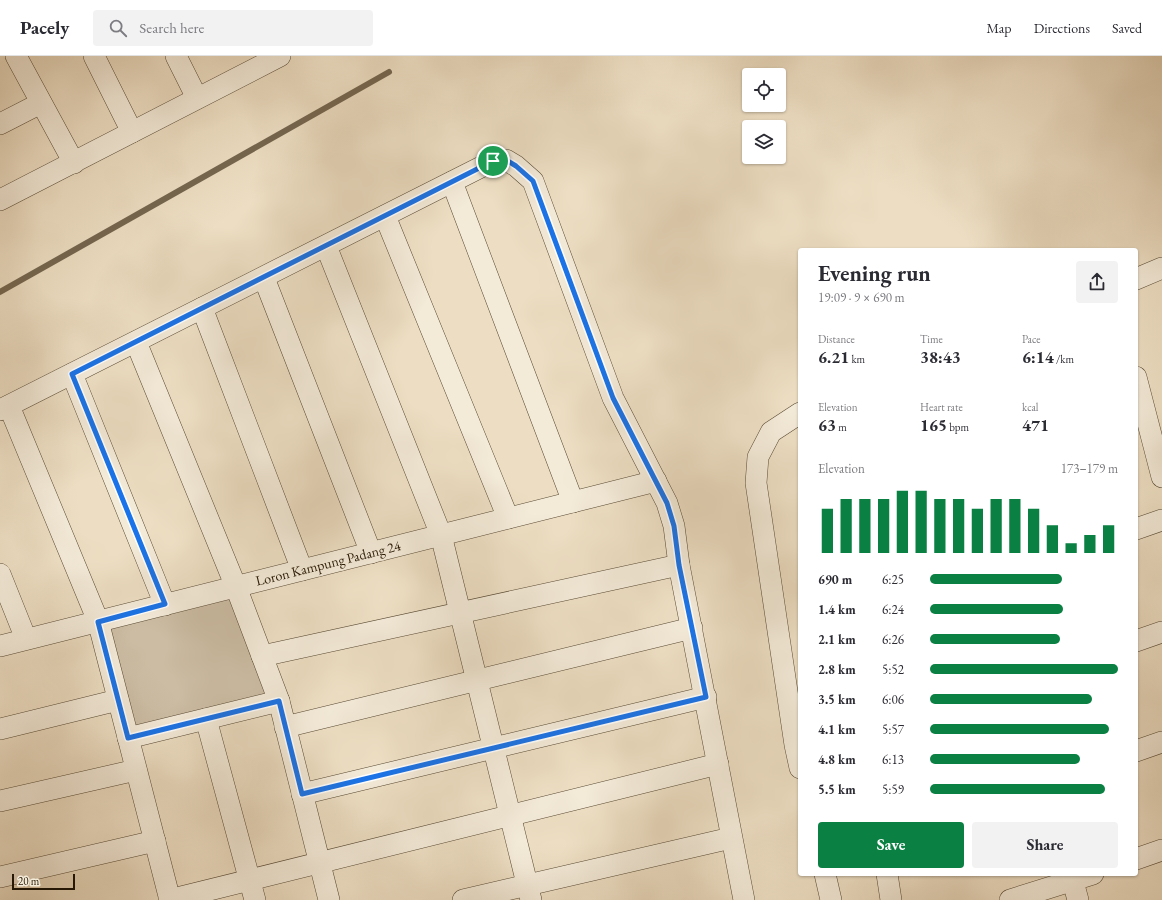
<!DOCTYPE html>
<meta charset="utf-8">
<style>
:root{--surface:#fff;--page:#f2f2f3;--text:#2b2b33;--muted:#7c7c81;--line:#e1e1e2;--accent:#0b8043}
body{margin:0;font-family:"EB Garamond",serif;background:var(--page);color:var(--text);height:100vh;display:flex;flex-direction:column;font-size:15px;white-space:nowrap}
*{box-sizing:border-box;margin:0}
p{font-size:13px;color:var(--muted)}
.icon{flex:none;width:22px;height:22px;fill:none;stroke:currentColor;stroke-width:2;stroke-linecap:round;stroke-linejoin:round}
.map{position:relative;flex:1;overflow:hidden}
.sheet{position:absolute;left:798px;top:192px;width:340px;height:628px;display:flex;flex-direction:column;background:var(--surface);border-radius:4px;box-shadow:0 1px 3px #0004}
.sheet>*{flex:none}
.buttons{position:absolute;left:742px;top:12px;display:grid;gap:8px}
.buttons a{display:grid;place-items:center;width:44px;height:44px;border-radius:4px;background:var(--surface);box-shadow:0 1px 3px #0004;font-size:20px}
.scale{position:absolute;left:12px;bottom:10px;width:63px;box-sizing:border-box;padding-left:4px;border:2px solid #261804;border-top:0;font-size:11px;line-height:14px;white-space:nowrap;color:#261804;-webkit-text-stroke:3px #f3ead8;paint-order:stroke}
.pin{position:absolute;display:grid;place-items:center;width:34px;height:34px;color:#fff;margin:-17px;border:2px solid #fff;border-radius:50%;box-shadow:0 1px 4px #0007}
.round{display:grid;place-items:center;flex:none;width:42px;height:42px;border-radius:4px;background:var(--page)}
.overview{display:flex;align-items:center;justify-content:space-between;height:68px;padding:0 20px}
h1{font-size:22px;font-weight:700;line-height:30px}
.figures{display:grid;grid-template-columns:repeat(3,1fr);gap:6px;height:68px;padding:4px 20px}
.figures div{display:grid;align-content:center}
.figures b{font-size:17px;font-weight:700}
.figures small{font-size:11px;font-weight:400}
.figures p{font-size:11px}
.chart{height:112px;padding:8px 20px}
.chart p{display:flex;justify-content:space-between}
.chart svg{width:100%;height:72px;margin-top:4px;stroke:var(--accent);stroke-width:6}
.cta{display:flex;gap:8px;margin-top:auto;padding:8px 20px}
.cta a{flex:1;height:46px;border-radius:4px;background:var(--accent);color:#fff;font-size:16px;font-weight:700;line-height:46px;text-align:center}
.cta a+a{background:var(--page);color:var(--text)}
ul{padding:0 20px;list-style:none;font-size:13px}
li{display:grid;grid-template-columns:64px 48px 1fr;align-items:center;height:30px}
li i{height:10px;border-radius:5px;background:var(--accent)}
header{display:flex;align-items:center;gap:24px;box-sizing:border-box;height:56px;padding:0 20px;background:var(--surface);border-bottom:1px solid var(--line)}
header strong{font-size:19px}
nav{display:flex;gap:22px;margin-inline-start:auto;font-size:14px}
.search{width:280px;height:36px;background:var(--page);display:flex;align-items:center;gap:10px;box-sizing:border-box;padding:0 14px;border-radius:4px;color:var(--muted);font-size:15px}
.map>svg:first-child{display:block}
</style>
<header>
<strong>Pacely</strong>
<div class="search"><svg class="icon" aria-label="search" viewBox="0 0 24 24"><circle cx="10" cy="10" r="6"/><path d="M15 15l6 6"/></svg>Search here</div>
<nav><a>Map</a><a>Directions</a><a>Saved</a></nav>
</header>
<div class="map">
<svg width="1162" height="844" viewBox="0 0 1162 844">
<rect width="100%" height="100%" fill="#eddec3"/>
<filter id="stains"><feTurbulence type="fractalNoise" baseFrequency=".005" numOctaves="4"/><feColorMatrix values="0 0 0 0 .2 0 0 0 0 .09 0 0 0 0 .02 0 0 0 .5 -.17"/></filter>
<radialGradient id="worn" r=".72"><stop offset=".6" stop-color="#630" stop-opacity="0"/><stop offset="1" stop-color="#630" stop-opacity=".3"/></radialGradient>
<path fill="#cbbca3" stroke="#786a54" d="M 236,531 L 279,645 L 128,682 L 98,565 Z"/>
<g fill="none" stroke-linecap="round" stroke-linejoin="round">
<path stroke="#756750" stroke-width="6" d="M 0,236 L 389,16"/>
<defs>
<g id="minor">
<path d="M 16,0 L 74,107"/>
<path d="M 94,0 L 132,76"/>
<path d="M 176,0 L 197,42"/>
<path d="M 0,68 L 41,47"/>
<path d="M 452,126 L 573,446"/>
<path d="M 0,144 L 280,0"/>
<path d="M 385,160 L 508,462"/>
<path d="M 326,190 L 441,479 L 531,844"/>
<path d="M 264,222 L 371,497"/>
<path d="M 1136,223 L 1162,212"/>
<path d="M 202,252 L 302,514"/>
<path d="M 136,286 L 236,531 L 279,645 L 329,844"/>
<path d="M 72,318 L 165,549"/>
<path d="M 1136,321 L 1162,421"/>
<path d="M 9,350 L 98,565 L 170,844"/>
<path d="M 0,354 L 493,105 L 506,104 L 516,110 L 533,125 L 613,342 L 667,447 L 674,470 L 679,509 L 744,844"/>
<path d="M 800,357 L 771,376 L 758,401 L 756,427 L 795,689 L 800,712"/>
<path d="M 1136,473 L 1162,464"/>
<path d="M 0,518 L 26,583"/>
<path d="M 1136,585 L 1162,576"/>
<path d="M 0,590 L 656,425"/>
<path d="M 262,600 L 679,509"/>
<path d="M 206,663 L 255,844"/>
<path d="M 285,671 L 692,572"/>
<path d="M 0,673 L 118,644"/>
<path d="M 128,682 L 279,645"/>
<path d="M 1136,695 L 1162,686"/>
<path d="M 302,738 L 706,641"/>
<path d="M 0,745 L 136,714"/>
<path d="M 1136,803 L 1162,794"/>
<path d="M 825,818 L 831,844"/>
<path d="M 887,818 L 891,844"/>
<path d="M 1071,818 L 1078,844"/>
<path d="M 0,821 L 155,785"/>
<path d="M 169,844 L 718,708"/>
<path d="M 463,844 L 731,782"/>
<path d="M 1010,844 L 1093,818"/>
</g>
</defs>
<use href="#minor" stroke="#584a34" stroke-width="22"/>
<use href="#minor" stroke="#f3ead8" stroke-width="21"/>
</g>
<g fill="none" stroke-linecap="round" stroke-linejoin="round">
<defs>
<path id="route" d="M 506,104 L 516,110 L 533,125 L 613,342 L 667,447 L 674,470 L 679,509 L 706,641 L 302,738 L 279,645 L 128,682 L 98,566 L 165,548 L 72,318 L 493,105 Z"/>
</defs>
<use href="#route" stroke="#fff" stroke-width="8"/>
<use href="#route" stroke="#1a73e8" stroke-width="5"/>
</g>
<g text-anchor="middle" stroke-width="3.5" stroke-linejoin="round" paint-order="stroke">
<g font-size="14" fill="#261804" stroke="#f3ead8">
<text transform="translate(328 507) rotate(-14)" y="5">Loron Kampung Padang 24</text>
</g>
</g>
<rect width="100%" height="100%" filter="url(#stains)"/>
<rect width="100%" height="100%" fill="url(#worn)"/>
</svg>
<div class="buttons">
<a><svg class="icon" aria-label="locate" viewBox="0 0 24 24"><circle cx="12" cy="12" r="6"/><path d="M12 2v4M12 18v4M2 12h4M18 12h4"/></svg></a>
<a><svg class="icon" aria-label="layers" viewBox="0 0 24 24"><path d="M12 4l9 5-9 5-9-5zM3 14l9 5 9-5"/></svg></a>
</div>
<div class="scale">20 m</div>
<div class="pin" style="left:493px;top:105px;background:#1e9e55"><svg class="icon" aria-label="arrive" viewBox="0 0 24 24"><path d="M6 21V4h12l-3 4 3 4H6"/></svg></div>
<section class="sheet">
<div class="overview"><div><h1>Evening run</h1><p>19:09 · 9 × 690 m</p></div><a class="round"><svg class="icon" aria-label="share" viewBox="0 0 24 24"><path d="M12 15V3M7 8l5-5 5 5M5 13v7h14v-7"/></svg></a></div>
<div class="figures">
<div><p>Distance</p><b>6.21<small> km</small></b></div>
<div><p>Time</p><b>38:43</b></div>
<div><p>Pace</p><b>6:14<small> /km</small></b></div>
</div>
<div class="figures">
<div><p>Elevation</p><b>63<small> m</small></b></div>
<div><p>Heart rate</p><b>165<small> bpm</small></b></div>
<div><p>kcal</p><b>471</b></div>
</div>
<div class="chart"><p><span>Elevation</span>173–179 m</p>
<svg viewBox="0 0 160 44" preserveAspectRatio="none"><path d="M5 44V17M15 44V11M25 44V11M35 44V11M45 44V6M55 44V6M65 44V11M75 44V11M85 44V17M95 44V11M105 44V11M115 44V17M125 44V27M135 44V38M145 44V33M155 44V27"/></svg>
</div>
<ul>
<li><b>690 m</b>6:25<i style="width:70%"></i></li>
<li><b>1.4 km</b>6:24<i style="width:71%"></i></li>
<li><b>2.1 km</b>6:26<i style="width:69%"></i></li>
<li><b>2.8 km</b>5:52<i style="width:100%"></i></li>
<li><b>3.5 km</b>6:06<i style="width:86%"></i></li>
<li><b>4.1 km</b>5:57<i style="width:95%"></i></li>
<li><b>4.8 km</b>6:13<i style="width:80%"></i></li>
<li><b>5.5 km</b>5:59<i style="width:93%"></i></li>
</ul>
<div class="cta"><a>Save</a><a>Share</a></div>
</section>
</div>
